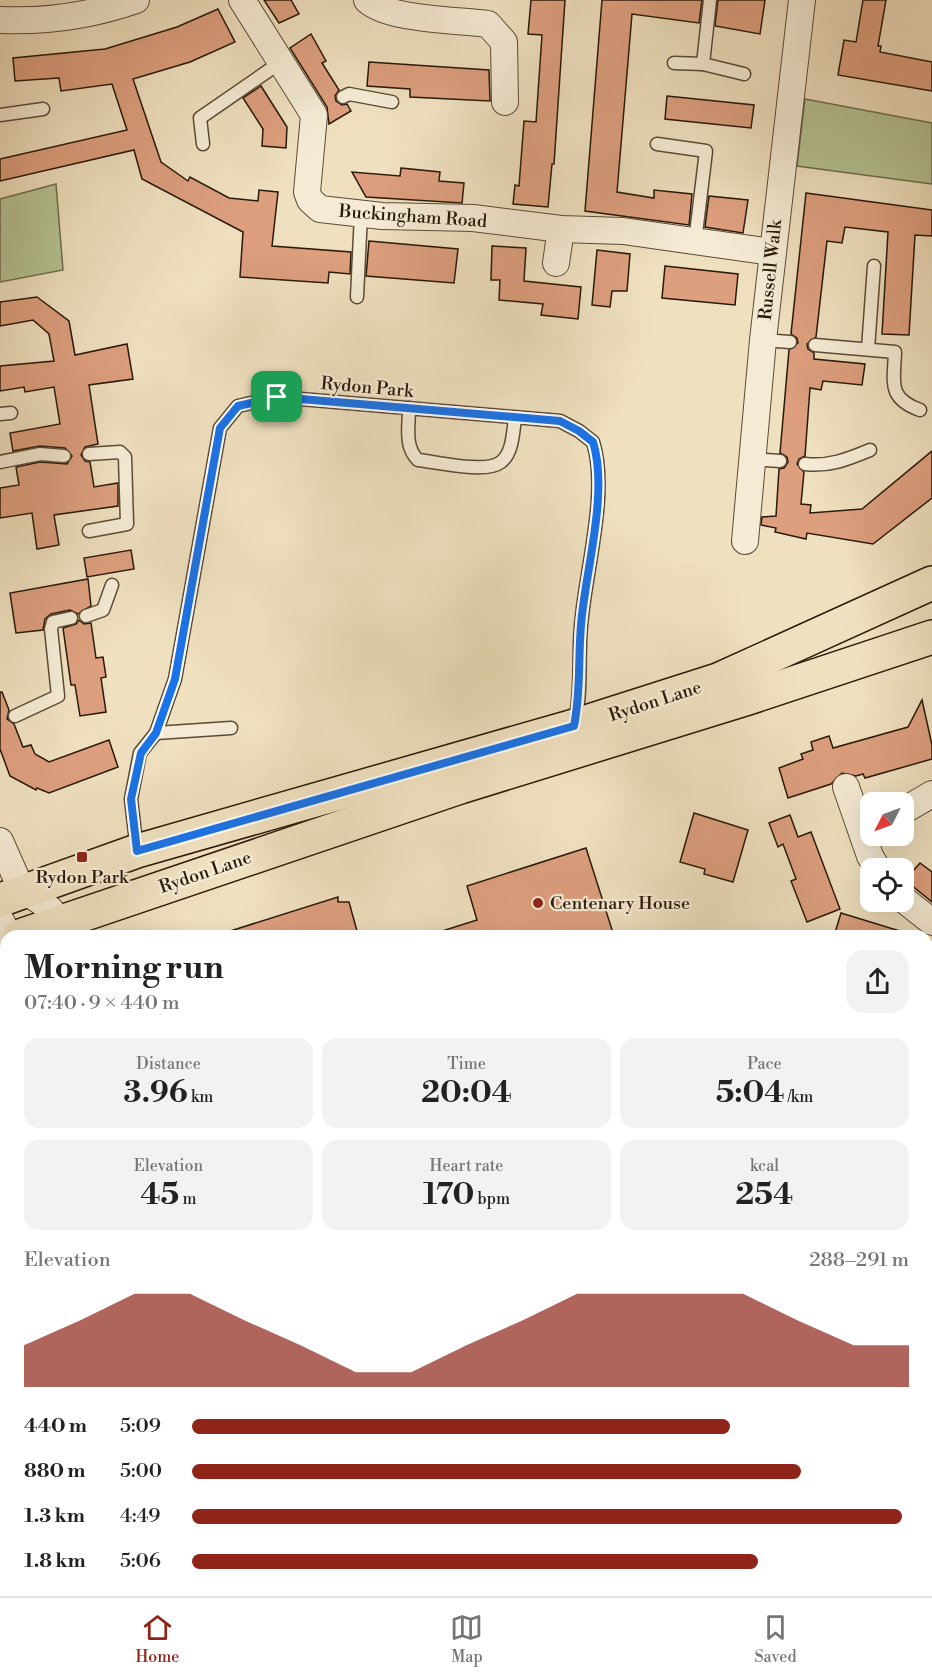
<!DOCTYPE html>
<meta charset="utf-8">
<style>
:root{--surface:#fff;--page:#f2f2f2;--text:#222;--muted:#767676;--line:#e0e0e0;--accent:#8f2418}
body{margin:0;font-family:"Libre Bodoni",serif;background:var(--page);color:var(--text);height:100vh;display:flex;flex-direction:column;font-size:22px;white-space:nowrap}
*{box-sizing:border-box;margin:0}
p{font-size:20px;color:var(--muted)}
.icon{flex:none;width:33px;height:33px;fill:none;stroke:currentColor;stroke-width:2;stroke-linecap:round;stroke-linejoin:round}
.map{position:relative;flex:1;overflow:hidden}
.panel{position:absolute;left:0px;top:930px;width:933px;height:666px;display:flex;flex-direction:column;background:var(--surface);border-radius:18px 18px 0 0;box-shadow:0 6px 24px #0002}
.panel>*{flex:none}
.needle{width:39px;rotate:228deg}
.fabs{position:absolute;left:860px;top:792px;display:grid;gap:12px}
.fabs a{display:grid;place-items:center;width:54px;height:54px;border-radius:12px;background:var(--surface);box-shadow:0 6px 24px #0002;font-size:30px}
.pin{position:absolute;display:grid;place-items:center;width:51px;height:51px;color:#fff;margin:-26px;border-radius:12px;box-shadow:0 3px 9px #0006}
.round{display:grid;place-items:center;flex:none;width:63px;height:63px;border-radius:18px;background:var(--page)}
.headline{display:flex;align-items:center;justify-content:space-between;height:102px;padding:0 24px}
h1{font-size:33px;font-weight:800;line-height:45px}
.metrics{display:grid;grid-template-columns:repeat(3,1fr);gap:9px;height:102px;padding:6px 24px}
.metrics div{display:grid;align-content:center;border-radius:15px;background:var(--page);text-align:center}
.metrics b{font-size:30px;font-weight:800}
.metrics small{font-size:16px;font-weight:400}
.metrics p{font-size:16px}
.chart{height:168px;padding:12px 24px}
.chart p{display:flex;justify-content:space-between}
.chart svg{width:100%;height:108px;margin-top:6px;fill:var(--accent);opacity:.7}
ul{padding:0 24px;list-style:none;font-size:20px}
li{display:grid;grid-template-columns:96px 72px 1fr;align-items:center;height:45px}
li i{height:15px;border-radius:8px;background:var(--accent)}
.tabs{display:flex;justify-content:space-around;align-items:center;height:84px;border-top:2px solid var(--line);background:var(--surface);font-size:16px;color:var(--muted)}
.tabs a{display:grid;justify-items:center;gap:3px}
.tabs .active{color:var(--accent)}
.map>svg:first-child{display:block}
</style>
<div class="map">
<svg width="932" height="1596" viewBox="0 0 932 1596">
<rect width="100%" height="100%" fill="#efe0bf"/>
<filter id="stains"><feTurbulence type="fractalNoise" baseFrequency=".00333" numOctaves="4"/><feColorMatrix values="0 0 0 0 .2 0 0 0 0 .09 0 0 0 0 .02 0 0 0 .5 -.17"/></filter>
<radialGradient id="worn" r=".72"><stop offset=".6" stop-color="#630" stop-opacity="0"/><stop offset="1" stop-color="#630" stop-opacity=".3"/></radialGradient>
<g fill="#b5c395" stroke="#6e6e4e" stroke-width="1.5">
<path d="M 805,99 L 932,123 L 932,184 L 797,166 Z"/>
<path d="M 56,184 L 63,270 L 0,282 L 0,199 Z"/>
</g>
<path fill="#9abdae" stroke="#6c7b6c" stroke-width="1.5" d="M 0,1020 C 10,1043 6,1072 6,1097 L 0,1099 Z"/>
<g fill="#dd9f7e" stroke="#281908" stroke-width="1.5">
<path d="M 264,0 L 291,0 L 299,14 L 279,23 Z"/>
<path d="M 531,0 L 565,0 L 554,164 L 552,164 L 548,207 L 513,204 L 515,185 L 519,186 L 524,121 L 536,122 L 542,35 L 528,34 Z"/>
<path d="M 602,0 L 702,0 L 699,23 L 632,14 L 617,192 L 654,198 L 654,190 L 692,194 L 689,225 L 585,211 Z"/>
<path d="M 718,0 L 765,0 L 760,34 L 715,26 Z"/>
<path d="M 863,0 L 886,0 L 878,46 L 881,46 L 880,52 L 932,62 L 932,91 L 838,75 L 844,40 L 856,42 Z"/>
<path d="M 218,9 L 235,42 L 190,62 L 133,79 L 161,162 L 188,181 L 190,177 L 229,198 L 258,201 L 259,190 L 278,192 L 272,246 L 351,252 L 350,274 L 329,272 L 328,283 L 240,277 L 243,232 L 142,179 L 134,150 L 0,181 L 0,159 L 127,130 L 112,84 L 61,91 L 59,78 L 15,81 L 13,58 L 105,49 L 177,27 Z"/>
<path d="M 311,34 L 326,61 L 322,63 L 339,90 L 335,96 L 336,101 L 342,105 L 347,104 L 351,111 L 329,124 L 327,107 L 290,48 Z"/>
<path d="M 369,62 L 489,70 L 490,101 L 410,97 L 410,89 L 367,86 Z"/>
<path d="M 261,86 L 287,127 L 286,148 L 262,146 L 263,129 L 243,98 Z"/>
<path d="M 667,96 L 754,105 L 751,128 L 665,119 Z"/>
<path d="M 401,168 L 440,172 L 439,181 L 464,183 L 462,203 L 366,197 L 352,172 L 400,176 Z"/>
<path d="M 806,193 L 932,210 L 932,236 L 915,235 L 909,335 L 882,334 L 888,232 L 845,227 L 842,243 L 827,241 L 816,337 L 807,344 L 808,349 L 814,353 L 814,359 L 865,364 L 862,385 L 823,381 L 821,390 L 810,388 L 805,456 L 799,459 L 797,464 L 804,472 L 801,504 L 811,505 L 810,513 L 862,509 L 932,451 L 932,498 L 873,544 L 807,533 L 806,539 L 775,532 L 776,528 L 761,525 L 762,517 L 776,516 L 779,469 L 784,468 L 788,462 L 787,457 L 780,453 L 789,350 L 798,343 L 797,338 L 791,334 Z"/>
<path d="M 709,196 L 748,200 L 743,233 L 705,227 Z"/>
<path d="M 369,241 L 458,249 L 454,283 L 366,276 Z"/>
<path d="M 492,246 L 526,248 L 524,281 L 581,287 L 578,319 L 541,315 L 543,304 L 499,300 L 500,280 L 491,280 Z"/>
<path d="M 597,250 L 630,254 L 627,291 L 612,291 L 610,307 L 592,305 Z"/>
<path d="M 665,266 L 738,274 L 735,305 L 662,298 Z"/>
<path d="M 37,297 L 69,321 L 75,355 L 127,344 L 133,379 L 89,385 L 98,444 L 85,447 L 81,455 L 85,461 L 90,462 L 94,487 L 118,483 L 118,506 L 54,515 L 59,545 L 37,549 L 32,513 L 0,518 L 0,488 L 19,485 L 16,467 L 40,462 L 67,464 L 72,456 L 65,448 L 40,446 L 13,451 L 10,433 L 60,424 L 54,387 L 25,392 L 24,387 L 0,391 L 0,366 L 54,361 L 49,334 L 33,320 L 0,326 L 0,302 Z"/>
<path d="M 131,550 L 134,569 L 87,577 L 84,558 Z"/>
<path d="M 88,579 L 91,606 L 78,614 L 70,610 L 51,614 L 45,619 L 43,630 L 16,633 L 10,593 Z"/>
<path d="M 79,620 L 84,624 L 91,623 L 96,658 L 103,657 L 106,677 L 101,678 L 106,712 L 80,716 L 75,685 L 71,685 L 63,628 L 76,624 Z"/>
<path d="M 0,692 L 2,692 L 9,710 L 7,719 L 14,724 L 23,747 L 31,745 L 35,754 L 49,762 L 109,740 L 118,767 L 49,793 L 37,788 L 36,790 L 10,776 L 0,749 Z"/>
<path d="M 922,700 L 932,745 L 932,759 L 865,778 L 863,774 L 856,776 L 842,773 L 831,784 L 788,798 L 779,768 L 803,759 L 801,754 L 813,750 L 811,742 L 829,736 L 833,748 L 908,727 Z"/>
<path d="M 694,813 L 748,830 L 733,882 L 704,874 L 705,869 L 680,862 Z"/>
<path d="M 790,815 L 798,837 L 811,832 L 840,909 L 807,922 L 791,881 L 796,879 L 783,844 L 778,847 L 769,823 Z"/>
<path d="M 586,848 L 614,936 L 442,936 L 442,931 L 477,920 L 467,886 Z"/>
<path d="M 920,863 L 932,872 L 932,902 L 905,880 Z"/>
<path d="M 338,897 L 338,902 L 349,902 L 357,931 L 340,936 L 227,936 L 227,932 Z"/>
<path d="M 841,913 L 900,931 L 900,936 L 834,936 Z"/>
</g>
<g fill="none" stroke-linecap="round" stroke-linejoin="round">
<defs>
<g id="service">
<path d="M 674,63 L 703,64 L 744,74"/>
<path d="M 703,64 L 710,0"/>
<path d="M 343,97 L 349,94 L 392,102"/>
<path d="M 0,115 L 43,109"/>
<path d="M 203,144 L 200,118 L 281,62"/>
<path d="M 657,144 L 706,151 L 695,242"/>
<path d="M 357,297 L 361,214"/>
<path d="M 763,340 L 790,342"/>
<path d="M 815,345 L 895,352 C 894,382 887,398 920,410"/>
<path d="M 868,349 L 874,266"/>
<path d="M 409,408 C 409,426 404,447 418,460 C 437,462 486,474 501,462 C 513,453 513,431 515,418"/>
<path d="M 0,414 L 11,413"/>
<path d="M 752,459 L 780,461"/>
<path d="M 0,462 L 40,454 L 64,456"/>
<path d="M 805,464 C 829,467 848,459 870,450"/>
<path d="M 89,531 L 127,524 L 125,457 L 120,452 L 89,454"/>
<path d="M 86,616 L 103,610 L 112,585"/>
<path d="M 15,716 L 58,696 L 51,629 L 53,622 L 71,618"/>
<path d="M 156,733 L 231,728"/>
<path d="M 137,851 L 131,799 L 140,753 L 156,733 L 175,679 L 220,428 L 238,406 L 277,397 L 560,421 L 579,431 L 593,442 C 609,493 585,572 581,626 C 578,658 582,690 575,722"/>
<path d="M 107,1596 L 112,1590"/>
</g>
<g id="minor">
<path d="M 242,0 L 314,115 L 307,192 L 310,200 L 320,209 L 382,216 L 473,218 L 561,229 L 623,231 L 772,252"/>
<path d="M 367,0 C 388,20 459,20 488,24 L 504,42 L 505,102"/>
<path d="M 0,20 C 45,22 93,15 136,0"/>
<path d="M 556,263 L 561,229"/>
<path d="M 745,541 L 763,340 L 802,0"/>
<path d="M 846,787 L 870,856 L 877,868"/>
<path d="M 903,811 L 932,794"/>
<path d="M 0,841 L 22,891 C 44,901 59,914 67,936"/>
<path d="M 903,899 L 932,922"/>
<path d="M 0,919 L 9,936"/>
<path d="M 932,1042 L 932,1075"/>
<path d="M 0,1167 L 6,1166"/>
<path d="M 927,1277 L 932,1276"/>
<path d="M 0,1466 L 6,1464"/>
<path d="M 927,1555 L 932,1554"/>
<path d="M 397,1590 L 398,1596"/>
<path d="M 905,1590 L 909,1596"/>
<path d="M 840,1596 L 849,1590"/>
</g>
<g id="primary">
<path d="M 0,900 L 137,851 L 574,726 L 718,680 L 932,583"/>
<path d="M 20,936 L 460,787 L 748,698 L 932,637"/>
</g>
</defs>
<use href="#service" stroke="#5a4b36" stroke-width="15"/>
<use href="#minor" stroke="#5a4b36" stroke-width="28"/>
<use href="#primary" stroke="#281908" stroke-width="36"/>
<use href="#service" stroke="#f5ebd5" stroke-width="12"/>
<use href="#minor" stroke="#f5ebd5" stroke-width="26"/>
<use href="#primary" stroke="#efe0bf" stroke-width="33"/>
</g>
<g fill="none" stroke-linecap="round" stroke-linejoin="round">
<defs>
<path id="route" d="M 277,397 L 560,421 L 579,431 L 593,442 C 609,493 585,572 581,625 C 578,660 581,692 574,726 L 137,851 L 131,799 L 141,753 L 156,733 L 175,679 L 220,428 L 238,406 Z"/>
</defs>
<use href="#route" stroke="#fff" stroke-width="12"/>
<use href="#route" stroke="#1a73e8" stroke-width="8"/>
</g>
<g fill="#8f2418" stroke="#f5ebd5" stroke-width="2">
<rect x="76" y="851" width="12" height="12" rx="3"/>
<circle cx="538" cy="903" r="6"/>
</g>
<g text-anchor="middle" stroke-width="4.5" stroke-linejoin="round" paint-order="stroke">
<g font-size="18" fill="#281908" stroke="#f5ebd5">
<text transform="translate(413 216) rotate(4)" y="6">Buckingham Road</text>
<text transform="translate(770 270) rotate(-84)" y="6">Russell Walk</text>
<text transform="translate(367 387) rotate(5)" y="6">Rydon Park</text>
<text transform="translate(655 701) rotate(-18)" y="6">Rydon Lane</text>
<text transform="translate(205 872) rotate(-19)" y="6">Rydon Lane</text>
</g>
<g font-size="18" fill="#281908" stroke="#f5ebd5">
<text x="82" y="883">Rydon Park</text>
<text x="550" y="909" text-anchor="start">Centenary House</text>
</g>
</g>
<rect width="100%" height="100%" filter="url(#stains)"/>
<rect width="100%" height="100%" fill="url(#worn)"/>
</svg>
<div class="fabs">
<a><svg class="needle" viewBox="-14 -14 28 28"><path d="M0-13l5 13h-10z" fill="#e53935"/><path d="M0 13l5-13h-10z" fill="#767676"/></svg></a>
<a><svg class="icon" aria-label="locate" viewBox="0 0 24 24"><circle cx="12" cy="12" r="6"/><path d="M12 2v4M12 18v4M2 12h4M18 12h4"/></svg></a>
</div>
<div class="pin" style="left:277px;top:397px;background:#1e9e55"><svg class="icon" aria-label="arrive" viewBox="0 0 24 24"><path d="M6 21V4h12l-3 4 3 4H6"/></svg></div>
<section class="panel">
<div class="headline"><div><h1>Morning run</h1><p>07:40 · 9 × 440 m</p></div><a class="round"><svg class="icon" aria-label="share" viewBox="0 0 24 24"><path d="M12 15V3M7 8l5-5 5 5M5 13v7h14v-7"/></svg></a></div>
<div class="metrics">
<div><p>Distance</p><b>3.96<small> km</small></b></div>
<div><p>Time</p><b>20:04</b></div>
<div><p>Pace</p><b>5:04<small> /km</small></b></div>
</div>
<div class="metrics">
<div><p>Elevation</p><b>45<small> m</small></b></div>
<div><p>Heart rate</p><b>170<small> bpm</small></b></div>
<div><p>kcal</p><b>254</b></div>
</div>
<div class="chart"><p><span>Elevation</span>288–291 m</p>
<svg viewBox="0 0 160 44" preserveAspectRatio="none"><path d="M0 44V27L10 17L20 6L30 6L40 17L50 27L60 38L70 38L80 27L90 17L100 6L110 6L120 6L130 6L140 17L150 27L160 27V44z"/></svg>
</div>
<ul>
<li><b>440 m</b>5:09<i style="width:75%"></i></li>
<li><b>880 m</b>5:00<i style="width:85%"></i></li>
<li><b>1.3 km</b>4:49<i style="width:99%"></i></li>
<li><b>1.8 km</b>5:06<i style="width:79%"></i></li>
</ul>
</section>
</div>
<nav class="tabs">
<a class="active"><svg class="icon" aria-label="home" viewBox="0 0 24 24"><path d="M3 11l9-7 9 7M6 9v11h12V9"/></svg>Home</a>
<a><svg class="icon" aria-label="map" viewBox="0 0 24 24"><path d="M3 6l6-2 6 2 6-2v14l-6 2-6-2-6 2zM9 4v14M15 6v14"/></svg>Map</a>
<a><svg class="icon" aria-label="saved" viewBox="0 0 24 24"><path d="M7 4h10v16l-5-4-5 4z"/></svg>Saved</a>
</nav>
